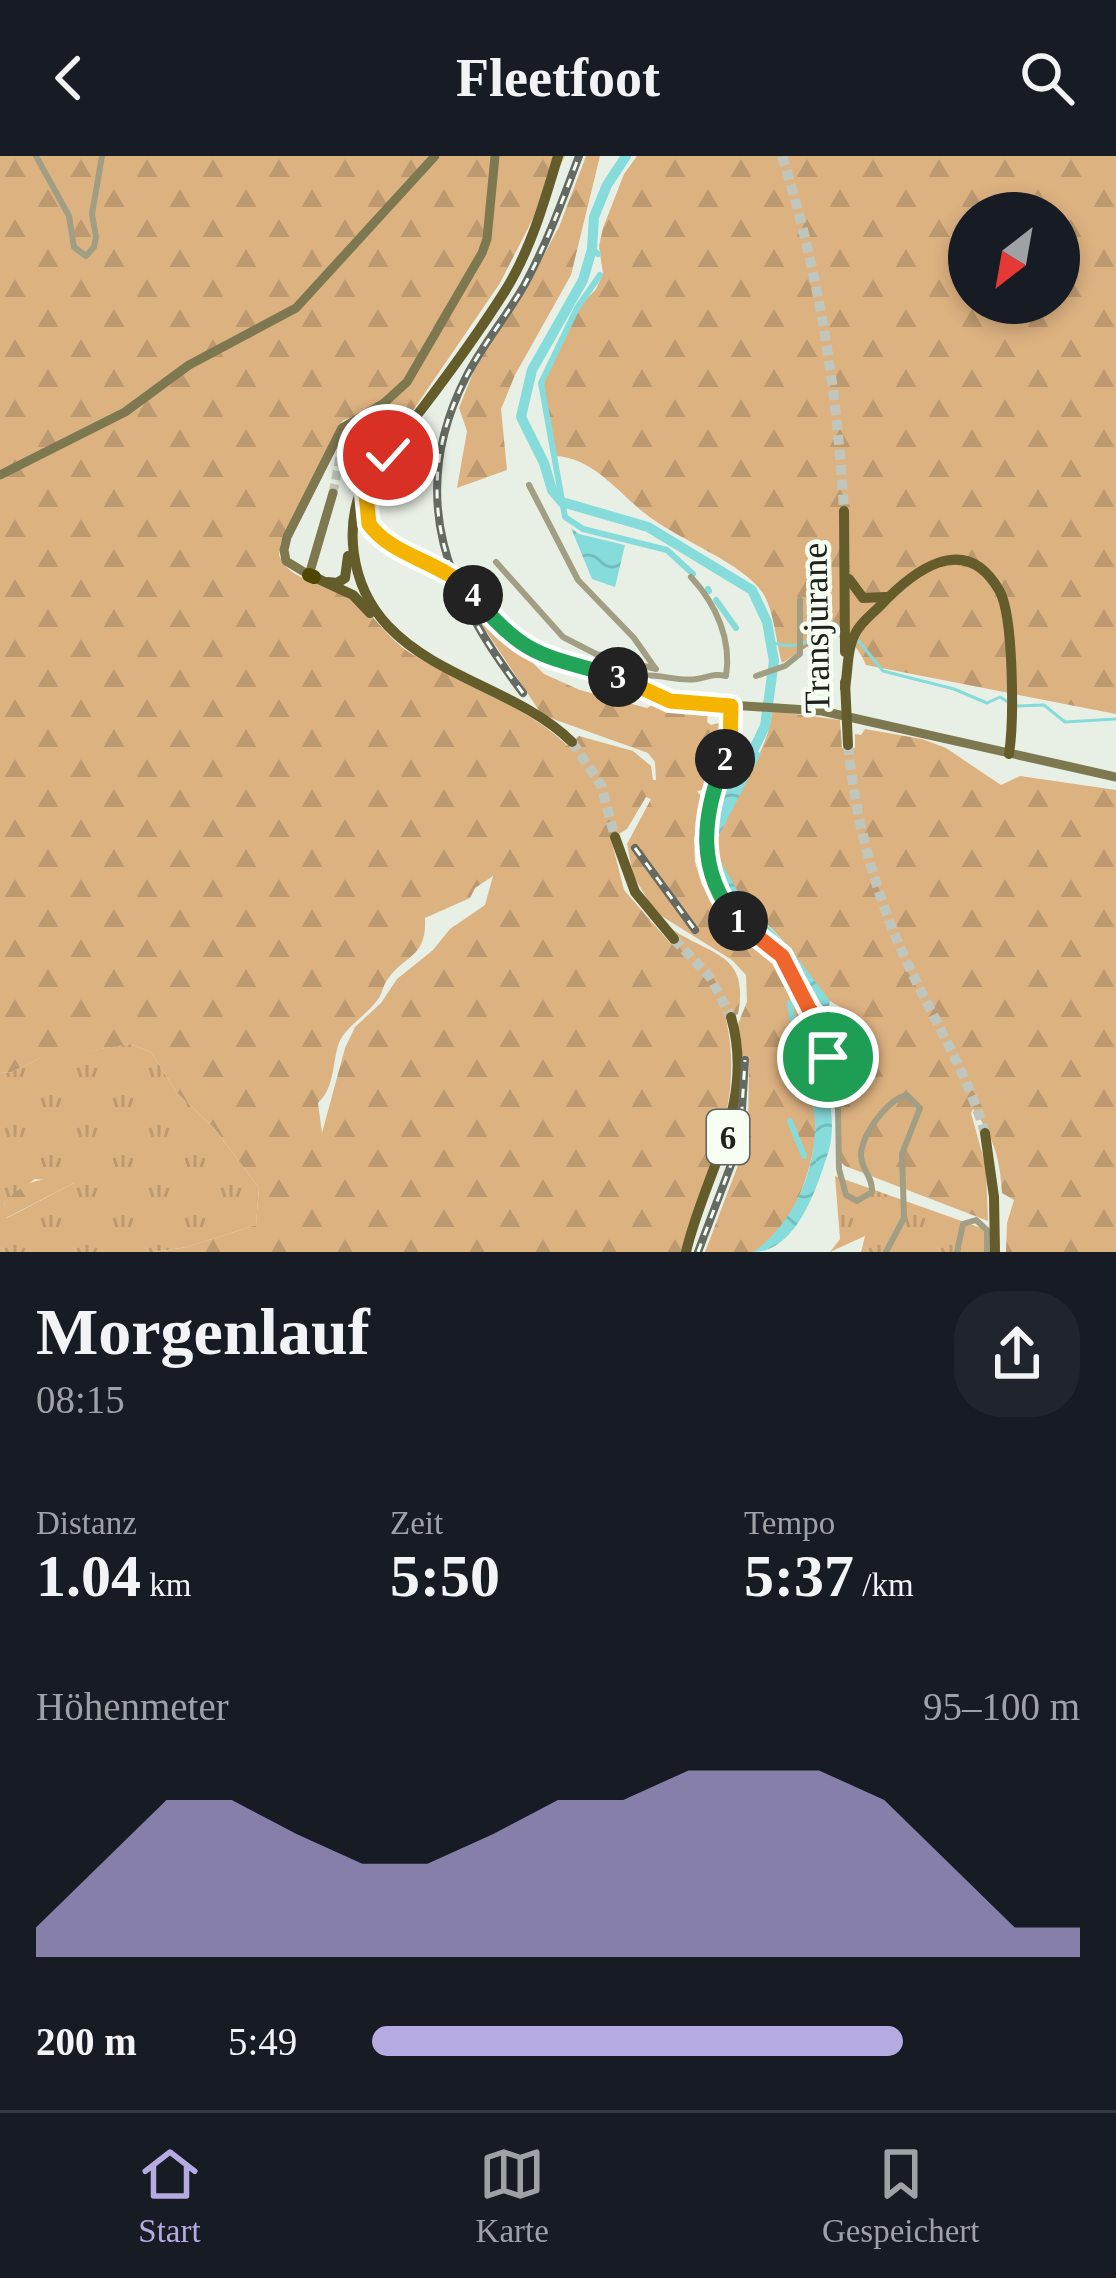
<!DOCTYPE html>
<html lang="de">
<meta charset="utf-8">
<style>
:root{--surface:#171b24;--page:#20242c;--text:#f1f3f6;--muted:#9ea1a6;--line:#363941;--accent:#b6aae2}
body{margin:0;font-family:Georgia,serif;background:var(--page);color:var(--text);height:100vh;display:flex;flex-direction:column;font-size:45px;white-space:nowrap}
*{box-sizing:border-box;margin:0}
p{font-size:39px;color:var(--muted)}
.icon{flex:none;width:66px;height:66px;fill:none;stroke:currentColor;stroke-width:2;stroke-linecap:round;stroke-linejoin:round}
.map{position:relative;height:1096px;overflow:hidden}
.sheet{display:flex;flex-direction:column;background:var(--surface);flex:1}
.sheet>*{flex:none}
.needle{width:78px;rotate:211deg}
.controls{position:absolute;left:948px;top:36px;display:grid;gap:24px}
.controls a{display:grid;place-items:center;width:132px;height:132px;border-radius:50%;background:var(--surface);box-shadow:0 6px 18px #0003;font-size:60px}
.pin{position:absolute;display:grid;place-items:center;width:102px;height:102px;color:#fff;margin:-51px;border:6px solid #fff;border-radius:50%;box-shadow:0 3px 12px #0007}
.km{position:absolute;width:60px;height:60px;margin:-30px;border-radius:50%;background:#222;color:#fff;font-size:33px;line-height:60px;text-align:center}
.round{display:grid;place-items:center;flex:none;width:126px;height:126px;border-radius:48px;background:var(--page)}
.summary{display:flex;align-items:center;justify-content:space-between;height:204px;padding:0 36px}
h1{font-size:66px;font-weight:700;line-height:90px}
.metrics{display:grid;grid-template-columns:repeat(3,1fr);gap:18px;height:204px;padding:12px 36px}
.metrics div{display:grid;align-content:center}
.metrics b{font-size:60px;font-weight:700}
.metrics small{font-size:33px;font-weight:400}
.metrics p{font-size:33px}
.chart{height:336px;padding:24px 36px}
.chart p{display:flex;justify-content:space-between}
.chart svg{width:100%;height:216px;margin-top:12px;fill:var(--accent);opacity:.7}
ul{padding:0 36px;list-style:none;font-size:39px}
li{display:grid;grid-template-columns:192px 144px 1fr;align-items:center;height:90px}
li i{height:30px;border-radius:15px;background:var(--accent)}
header{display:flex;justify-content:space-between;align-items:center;height:156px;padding:0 36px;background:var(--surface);font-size:54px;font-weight:700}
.tabs{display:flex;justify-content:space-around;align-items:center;height:168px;border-top:3px solid var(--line);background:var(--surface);font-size:33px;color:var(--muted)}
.tabs a{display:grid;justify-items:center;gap:6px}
.tabs .active{color:var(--accent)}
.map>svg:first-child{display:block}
</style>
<header><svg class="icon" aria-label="back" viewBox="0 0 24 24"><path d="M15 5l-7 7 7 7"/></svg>Fleetfoot<svg class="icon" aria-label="search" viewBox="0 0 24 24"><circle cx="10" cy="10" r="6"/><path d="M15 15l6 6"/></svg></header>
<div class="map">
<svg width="1116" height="1096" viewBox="0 0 1116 1096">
<defs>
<pattern id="grass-tufts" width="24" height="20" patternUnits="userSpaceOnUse" patternTransform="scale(3)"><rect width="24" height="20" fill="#ddb281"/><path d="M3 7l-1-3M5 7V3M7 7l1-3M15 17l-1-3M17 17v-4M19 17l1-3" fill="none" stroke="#bd996f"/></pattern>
<pattern id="forest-firs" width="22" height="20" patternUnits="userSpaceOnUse" patternTransform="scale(3)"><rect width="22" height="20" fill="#ddb281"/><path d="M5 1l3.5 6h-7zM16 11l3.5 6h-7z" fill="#bd996f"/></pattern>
<pattern id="water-waves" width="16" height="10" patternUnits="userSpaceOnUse" patternTransform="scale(3)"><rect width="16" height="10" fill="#86dbdb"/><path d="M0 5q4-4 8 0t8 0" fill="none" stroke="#73bcbc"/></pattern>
</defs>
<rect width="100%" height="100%" fill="#e8efe4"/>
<g fill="url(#grass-tufts)" fill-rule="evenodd">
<path d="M 131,888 L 151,896 L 177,937 L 215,973 L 259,1032 L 256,1069 L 187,1091 L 154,1096 L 0,1096 L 0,917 L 12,916 L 40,902 ZM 35,1023 L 74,1027 L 7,1062 L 4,1047 Z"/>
<path d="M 835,1020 L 987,1074 L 988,1096 L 861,1096 L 865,1080 L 830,1096 L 840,1083 Z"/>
</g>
<g fill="url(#forest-firs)" fill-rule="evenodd">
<path d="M 0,0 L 565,0 L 500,127 L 403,269 L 392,282 L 374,269 L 364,270 L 364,265 L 379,255 L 343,264 L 281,386 L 279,399 C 290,427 326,426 348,440 C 375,457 388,486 417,501 C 467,529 526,550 568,590 L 579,580 L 633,595 L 651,610 L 653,624 L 656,624 L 655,606 L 648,597 L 542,559 L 470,451 L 474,449 L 544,518 L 580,534 L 647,552 L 658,546 L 708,556 L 707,566 L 711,569 L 719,567 L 719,562 L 727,563 L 725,578 L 730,584 L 714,618 L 709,619 L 712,632 L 697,635 L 704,644 L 708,642 L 703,678 L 694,681 L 695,706 L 702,729 L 743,774 L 767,788 L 779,801 L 789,824 L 787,836 L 799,843 L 804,864 L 811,869 C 793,906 809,924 815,960 C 821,996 790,1086 752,1096 C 738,1096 719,1096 705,1096 L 743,996 L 748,974 L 749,904 L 742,904 L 738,868 L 747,846 L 746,819 L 732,804 L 655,756 L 633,719 L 627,688 L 651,643 L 646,641 L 627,673 L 611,683 L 624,734 L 670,787 L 673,774 C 715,801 749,798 738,858 L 726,863 C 745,947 708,1017 681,1096 L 154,1096 L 187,1091 L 256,1069 L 259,1032 L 215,973 L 177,937 L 151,896 L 131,888 L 88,895 L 65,915 L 40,902 L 12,916 L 0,917 ZM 493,720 L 485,749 L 450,773 L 433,794 L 397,823 L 381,847 L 355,871 L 345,892 L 322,977 L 318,947 C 339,928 330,893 345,877 C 355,865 370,855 379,842 C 382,837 383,830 387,824 C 405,798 427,802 425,762 L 470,742 L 475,732 Z"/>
<path d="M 586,0 L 600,0 L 571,119 L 515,219 L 501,253 L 507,314 L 457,332 L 467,275 L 459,252 L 476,209 L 518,146 L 559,71 Z"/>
<path d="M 637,0 L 1116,0 L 1116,558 L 866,509 C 845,460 815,486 782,507 C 776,486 774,453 762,436 C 743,408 683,385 654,364 C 622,343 596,301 555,300 L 542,242 L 546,216 L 578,152 L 596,133 L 603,118 L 599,90 L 603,72 L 624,18 ZM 969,57 L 1059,57 L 1059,147 L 969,147 Z"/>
<path d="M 772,555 L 840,564 L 842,592 L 855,592 L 855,578 L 861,579 L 865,573 L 922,583 L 946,592 L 1001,629 L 1020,620 L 1116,634 L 1116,1096 L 1006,1096 L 1007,1067 L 1014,1044 L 1002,1037 C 1000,1003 994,981 973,953 L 971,957 L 986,1011 L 988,1065 L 845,1010 L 838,1003 L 837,961 L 826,922 L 819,917 L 823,870 L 825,910 L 831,910 L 841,901 L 855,858 C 847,853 837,850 830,845 C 813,833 799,803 785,787 C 763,761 708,720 718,682 C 729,635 768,604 772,555 Z"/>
<path d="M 66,1015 L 74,1017 L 74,1027 L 6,1062 L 4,1047 C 22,1028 34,1022 59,1023 Z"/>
</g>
<g fill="url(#water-waves)">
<path d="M 571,372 L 579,378 L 625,389 L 615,431 L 592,423 Z"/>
<path d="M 746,585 L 761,598 L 717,683 L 717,699 L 744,746 L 789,791 L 830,845 L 818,909 L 819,917 L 826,921 C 830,944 836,974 828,997 C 817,1031 797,1096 753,1096 C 793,1069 816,1015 815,966 C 815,947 802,930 802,911 C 801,886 814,870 821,849 C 794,781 696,747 714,662 C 720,635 737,611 746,585 Z"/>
</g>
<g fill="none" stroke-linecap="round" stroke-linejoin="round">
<g stroke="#86dbdb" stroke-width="3">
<path d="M 856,482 L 883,515 L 954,533 L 987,547 L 1000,541 L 1008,546"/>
<path d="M 774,487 C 801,496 816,478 842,477"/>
<path d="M 1017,550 L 1044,549 L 1065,566 L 1116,563"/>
</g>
<g stroke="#86dbdb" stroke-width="6">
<path d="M 592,93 L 598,98"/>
<path d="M 600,119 L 577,152 L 541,227 L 565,361 L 583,373 L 667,394 L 693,418"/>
<path d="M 708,433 L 709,435"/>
<path d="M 716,444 L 736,472"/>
<path d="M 783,919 L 795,881 L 790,847"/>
<path d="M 790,965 L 804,1000"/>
</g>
<path stroke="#86dbdb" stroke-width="10" d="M 626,0 L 607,29 L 594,61 L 592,93 L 583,124 L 532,214 L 521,261 L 544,307 L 552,334 L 562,346 L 648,371 L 752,434 L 767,466 L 774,505 L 765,570 L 749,603"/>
<path stroke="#c0c6bc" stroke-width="9" stroke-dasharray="9 4.5" stroke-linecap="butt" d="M 333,337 L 341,296 L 348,281 C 362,271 376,273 386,288"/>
<g stroke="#c0c6bc" stroke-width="10" stroke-dasharray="10 5" stroke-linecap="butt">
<path d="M 782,0 C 819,116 837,234 844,355"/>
<path d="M 572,586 L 601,629 L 615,681"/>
<path d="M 848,589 C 855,661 874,735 905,802 C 932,861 966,914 985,977"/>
<path d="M 674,783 L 710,821 L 731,861"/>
</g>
<g stroke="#a29e84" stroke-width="6">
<path d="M 36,0 L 69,60 L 74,91 L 86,100 L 94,91 L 96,81 L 92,58 L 102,0"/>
<path d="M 529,329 L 578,424 L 634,482 L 655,512"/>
<path d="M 496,406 L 563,481 L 596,498 L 656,513"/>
<path d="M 756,520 L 785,510 L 800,498 L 800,444"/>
<path d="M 628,525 C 651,512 673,527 697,523 C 709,521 714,517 726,520 C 732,484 716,448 691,421"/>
<path d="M 731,550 L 730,594 L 708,653 L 706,700 L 732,758 L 782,800 L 806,848 L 828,872 L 829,915 L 838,952 L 839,1013 L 846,1039 L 857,1045 L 872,1036 C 873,1020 861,1014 861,999 C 862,978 887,944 907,939 L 920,952 L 902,998 L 904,1062 L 886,1096"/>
<path d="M 957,1096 L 963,1068 L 976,1064 L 987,1074 L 987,1096"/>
</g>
<g stroke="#7e7851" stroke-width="9">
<path d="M 386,288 C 395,323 347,331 374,375 L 457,422 L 498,468 L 525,491 L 561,508 L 621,521 L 670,545 L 822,555 L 1116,621"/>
<path d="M 0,319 L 125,256 L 189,209 L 296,152 L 435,0"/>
<path d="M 333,337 L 309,419 L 286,405 L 284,394 L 287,381 L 342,272 L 384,247 L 407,226 L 482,97 L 487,83 L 495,0"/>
</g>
<g stroke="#645d2b" stroke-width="10">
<path d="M 558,0 C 544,47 531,93 505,135 C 479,176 450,216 421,254 C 404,276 382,294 369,318 C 341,366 350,429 388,470 C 438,523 520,535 572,586"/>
<path d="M 844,355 L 845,496"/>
<path d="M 314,421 L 353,439 L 370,457"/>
<path d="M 849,423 L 863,442 L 885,441"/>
<path d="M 328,426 L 337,427 L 345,422 L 348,400"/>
<path d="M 845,526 L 848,589"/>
<path d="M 845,532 C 848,515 847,493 855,478 C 860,467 871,459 879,451 C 911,417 964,373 999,434 C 1014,459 1014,566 1009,598"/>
<path d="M 615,681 L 635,736 L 674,783"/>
<path d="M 985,977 L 994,1041 L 995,1096"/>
<path d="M 686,1096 C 705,1016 756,947 731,861"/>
</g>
<path stroke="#4f4600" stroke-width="14" d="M 309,419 L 314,421"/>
<defs>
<g id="rail">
<path d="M 523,537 C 448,439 405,341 466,221 C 483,188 507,160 525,128 C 547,87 563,43 579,0"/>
<path d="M 635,692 L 695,774"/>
<path d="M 698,1096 L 740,985 L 745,904"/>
</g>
</defs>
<use href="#rail" stroke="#646962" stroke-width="8"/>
<use href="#rail" stroke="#f6fdf1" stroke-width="3" stroke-dasharray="9" stroke-linecap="butt"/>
</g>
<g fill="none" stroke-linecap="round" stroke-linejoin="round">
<defs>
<path id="split-1" d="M 738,765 L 782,800 L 809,853 L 828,872 L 828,901"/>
<path id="split-2" d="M 725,603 C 702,659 695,715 738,765"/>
<path id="split-3" d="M 618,521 L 670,545 L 731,550 L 730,592 L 725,603"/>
<path id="split-4" d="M 473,439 C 525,503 544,499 618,521"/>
<path id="split-5" d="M 388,299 L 366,338 L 369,368 C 393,402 445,405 473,439"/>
</defs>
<use href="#split-1" stroke="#fff" stroke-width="24"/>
<use href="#split-2" stroke="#fff" stroke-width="24"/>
<use href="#split-3" stroke="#fff" stroke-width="24"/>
<use href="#split-4" stroke="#fff" stroke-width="24"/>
<use href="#split-5" stroke="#fff" stroke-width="24"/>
<use href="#split-1" stroke="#f0652b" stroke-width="15"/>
<use href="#split-2" stroke="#22a559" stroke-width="15"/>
<use href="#split-3" stroke="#f5b400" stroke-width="15"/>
<use href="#split-4" stroke="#22a559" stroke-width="15"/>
<use href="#split-5" stroke="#f5b400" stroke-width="15"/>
</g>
<g text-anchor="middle" stroke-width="9" stroke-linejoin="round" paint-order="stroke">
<rect fill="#f6fdf1" stroke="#5f635d" stroke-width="3" x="707" y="954" width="42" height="54" rx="9"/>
<g font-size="33" font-weight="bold" fill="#1e211d">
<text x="728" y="993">6</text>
</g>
<g font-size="36" fill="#1e211d" stroke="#f6fdf1">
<text transform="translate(815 472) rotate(-91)" y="13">Transjurane</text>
</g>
</g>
</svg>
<div class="controls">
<a><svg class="needle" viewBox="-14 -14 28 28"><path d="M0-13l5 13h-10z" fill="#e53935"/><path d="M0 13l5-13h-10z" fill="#9ea1a6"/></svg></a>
</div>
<div class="pin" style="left:828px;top:901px;background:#1e9e55"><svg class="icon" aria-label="arrive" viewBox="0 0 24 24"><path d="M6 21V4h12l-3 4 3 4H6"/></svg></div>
<div class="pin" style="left:388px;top:299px;background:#d93025"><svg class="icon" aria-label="check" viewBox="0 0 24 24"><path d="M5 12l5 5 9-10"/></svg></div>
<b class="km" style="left:738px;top:765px">1</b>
<b class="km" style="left:725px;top:603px">2</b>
<b class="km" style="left:618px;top:521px">3</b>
<b class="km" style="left:473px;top:439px">4</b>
</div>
<section class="sheet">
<div class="summary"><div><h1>Morgenlauf</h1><p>08:15</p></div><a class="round"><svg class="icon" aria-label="share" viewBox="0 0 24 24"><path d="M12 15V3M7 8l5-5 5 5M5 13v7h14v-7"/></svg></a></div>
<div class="metrics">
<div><p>Distanz</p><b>1.04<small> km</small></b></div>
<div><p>Zeit</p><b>5:50</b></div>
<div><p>Tempo</p><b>5:37<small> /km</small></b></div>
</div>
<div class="chart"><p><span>Höhenmeter</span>95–100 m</p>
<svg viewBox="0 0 160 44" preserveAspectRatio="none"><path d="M0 44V38L10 25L20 12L30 12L40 19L50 25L60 25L70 19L80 12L90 12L100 6L110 6L120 6L130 12L140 25L150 38L160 38V44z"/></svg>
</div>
<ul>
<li><b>200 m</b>5:49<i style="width:75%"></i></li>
</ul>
</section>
<nav class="tabs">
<a class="active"><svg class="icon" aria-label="home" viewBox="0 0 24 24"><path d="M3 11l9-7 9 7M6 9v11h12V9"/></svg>Start</a>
<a><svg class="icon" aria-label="map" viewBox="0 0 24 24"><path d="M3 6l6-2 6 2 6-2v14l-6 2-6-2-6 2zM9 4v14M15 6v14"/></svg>Karte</a>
<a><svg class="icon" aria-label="saved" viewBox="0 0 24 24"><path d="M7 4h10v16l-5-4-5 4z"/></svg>Gespeichert</a>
</nav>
